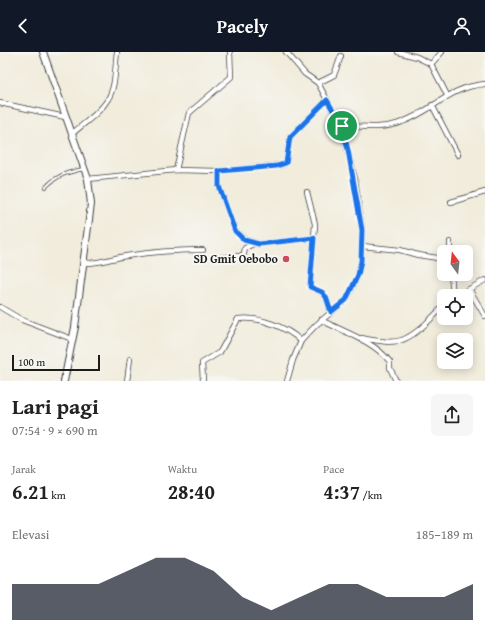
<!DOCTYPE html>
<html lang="id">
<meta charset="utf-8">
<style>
:root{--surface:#fff;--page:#f6f6f6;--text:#222;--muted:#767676;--accent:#111827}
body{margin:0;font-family:"Gentium Book Plus",serif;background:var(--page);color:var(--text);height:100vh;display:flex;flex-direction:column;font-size:15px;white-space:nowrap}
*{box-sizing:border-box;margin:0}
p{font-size:13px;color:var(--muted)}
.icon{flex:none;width:22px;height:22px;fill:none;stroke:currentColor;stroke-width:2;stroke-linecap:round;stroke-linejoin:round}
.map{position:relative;height:329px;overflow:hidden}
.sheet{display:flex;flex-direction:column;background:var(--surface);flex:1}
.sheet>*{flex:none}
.needle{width:26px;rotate:345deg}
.controls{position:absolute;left:437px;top:193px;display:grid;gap:8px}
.controls a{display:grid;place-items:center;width:36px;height:36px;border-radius:6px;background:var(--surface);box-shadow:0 2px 10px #0003;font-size:20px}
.scale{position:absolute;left:12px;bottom:10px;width:88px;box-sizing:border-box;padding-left:4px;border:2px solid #1c1c1c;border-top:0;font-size:11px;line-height:14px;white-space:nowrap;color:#1c1c1c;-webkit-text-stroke:3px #f6f6f2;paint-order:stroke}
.pin{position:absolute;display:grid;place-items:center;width:34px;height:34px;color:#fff;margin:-17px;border:2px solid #fff;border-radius:50%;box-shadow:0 1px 4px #0007}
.round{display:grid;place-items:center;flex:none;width:42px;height:42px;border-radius:6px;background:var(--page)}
.overview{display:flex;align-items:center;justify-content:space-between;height:68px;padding:0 12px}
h1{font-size:22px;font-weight:800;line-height:30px}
.figures{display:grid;grid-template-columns:repeat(3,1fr);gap:6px;height:68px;padding:4px 12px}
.figures div{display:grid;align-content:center}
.figures b{font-size:20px;font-weight:800}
.figures small{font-size:11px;font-weight:400}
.figures p{font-size:11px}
.chart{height:112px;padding:8px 12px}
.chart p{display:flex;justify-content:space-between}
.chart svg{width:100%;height:72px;margin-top:4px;fill:var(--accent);opacity:.7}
header{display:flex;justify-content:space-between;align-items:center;height:52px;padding:0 12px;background:var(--accent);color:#fff;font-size:18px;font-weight:800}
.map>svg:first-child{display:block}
</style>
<header><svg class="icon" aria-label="back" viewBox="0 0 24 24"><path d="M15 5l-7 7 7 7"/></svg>Pacely<svg class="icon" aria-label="person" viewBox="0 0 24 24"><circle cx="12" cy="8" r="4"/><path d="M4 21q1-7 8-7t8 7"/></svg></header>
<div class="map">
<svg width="485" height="329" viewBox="0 0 485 329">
<rect width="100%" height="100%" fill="#f6f6f2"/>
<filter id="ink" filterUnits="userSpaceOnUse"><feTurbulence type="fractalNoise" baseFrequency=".025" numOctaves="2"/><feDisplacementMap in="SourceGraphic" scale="8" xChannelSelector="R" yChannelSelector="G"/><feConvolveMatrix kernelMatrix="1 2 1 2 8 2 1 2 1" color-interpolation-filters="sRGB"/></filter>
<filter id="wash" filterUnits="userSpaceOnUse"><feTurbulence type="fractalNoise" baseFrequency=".012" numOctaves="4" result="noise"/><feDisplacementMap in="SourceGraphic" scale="16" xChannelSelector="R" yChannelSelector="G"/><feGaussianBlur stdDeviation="0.9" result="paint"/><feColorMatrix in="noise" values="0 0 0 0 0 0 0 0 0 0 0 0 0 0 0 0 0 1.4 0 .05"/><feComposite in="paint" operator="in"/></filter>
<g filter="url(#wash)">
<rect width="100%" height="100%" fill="#f1ecdb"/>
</g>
<g filter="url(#ink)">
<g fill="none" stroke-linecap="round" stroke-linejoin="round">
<defs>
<path id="service" d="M 46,135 C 57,123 68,120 84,117"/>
<g id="minor">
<path d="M 286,0 L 305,22 L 318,31 L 341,74 L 355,127 L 362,178 L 361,209 L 358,223 L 351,239 L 346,248 L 316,273 L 301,289 L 293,308 L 287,329"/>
<path d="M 398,0 L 417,5 L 431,12 L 447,43"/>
<path d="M 431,12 L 442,0"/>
<path d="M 318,31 L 334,23 L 341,4"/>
<path d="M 0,51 L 65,65"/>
<path d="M 432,53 L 458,103"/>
<path d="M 341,74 C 362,74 383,78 402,70 C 434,59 448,35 485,32"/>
<path d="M 72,82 C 84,71 100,61 108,47 C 116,34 115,15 117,0"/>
<path d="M 176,118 L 189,61 L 231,25 L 230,0"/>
<path d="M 219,119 L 219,134 L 235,179 L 245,188 L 259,192 L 314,186 L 310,235 L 321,240 L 326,245 L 331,260"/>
<path d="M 88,127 L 176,118 L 219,119 L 282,113 L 286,111 L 290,85 L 327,48"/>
<path d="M 307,140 L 315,172 L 314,186"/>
<path d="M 451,150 L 485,140"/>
<path d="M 450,190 L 450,200"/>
<path d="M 362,194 L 400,198 L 418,203 L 444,207"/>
<path d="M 218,206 L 240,204 L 244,202 L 245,196 L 253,192"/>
<path d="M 84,211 C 99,212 111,206 126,204 C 151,200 178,198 203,198"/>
<path d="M 451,222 L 453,244"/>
<path d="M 469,237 L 485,264"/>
<path d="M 457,244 L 485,228"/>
<path d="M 0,255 L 22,268 L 72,287"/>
<path d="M 321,268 C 344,280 374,289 390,310 L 390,316 L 396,329"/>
<path d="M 361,286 C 373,288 390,292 402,288 C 418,282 432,265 444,254"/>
<path d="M 127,329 L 130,307"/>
<path d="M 203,329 L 202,311 L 220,300 L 238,267 C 258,264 287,275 301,289"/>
</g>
<path id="tertiary" d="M 43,0 L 88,127 L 91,152 L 75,275 L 64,329"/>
</defs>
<use href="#service" stroke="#3c3b39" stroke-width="4"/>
<use href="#minor" stroke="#3c3b39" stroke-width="6"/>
<use href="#tertiary" stroke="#3c3b39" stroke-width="8"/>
<use href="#service" stroke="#fff" stroke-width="2.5"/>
<use href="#minor" stroke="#fff" stroke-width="4.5"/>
<use href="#tertiary" stroke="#fff" stroke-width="6"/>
</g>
</g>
<g fill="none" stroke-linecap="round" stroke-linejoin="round" filter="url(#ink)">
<defs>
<path id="route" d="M 327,48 L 342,74 L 348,98 L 362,178 L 361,209 L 358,223 L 346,248 L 331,260 L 326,245 L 322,240 L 310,235 L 314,186 L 259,192 L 244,188 L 235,179 L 219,134 L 219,119 L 277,114 L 286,111 L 290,85 Z"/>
</defs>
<use href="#route" stroke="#fff" stroke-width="8"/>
<use href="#route" stroke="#1a73e8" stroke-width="5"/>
</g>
<circle fill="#d1495b" stroke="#f6f6f2" stroke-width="1.5" cx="286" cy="207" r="4"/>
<g text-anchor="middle" stroke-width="4" stroke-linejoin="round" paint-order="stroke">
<g font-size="12" font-weight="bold" fill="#1c1c1c" stroke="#f6f6f2" text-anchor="end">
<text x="278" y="211">SD Gmit Oebobo</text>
</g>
</g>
</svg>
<div class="controls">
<a><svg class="needle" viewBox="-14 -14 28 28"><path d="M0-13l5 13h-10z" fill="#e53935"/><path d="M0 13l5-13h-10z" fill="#767676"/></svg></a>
<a><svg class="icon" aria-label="locate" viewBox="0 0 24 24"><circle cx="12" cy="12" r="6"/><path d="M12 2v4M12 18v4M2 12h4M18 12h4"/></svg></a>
<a><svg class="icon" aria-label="layers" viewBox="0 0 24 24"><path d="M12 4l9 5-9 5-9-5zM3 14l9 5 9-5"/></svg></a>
</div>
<div class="scale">100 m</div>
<div class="pin" style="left:342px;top:74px;background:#1e9e55"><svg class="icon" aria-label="arrive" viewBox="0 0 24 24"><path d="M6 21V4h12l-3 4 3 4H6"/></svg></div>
</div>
<section class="sheet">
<div class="overview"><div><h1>Lari pagi</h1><p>07:54 · 9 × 690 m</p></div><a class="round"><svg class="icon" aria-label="share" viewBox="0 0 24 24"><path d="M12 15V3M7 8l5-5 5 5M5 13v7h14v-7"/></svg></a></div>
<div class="figures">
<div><p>Jarak</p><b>6.21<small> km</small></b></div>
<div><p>Waktu</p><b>28:40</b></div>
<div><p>Pace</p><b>4:37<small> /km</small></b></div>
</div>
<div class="chart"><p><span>Elevasi</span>185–189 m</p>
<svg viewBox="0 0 160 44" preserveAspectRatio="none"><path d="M0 44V22L10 22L20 22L30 22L40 14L50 6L60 6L70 14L80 30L90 38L100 30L110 22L120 22L130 30L140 30L150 30L160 22V44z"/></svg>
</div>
</section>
